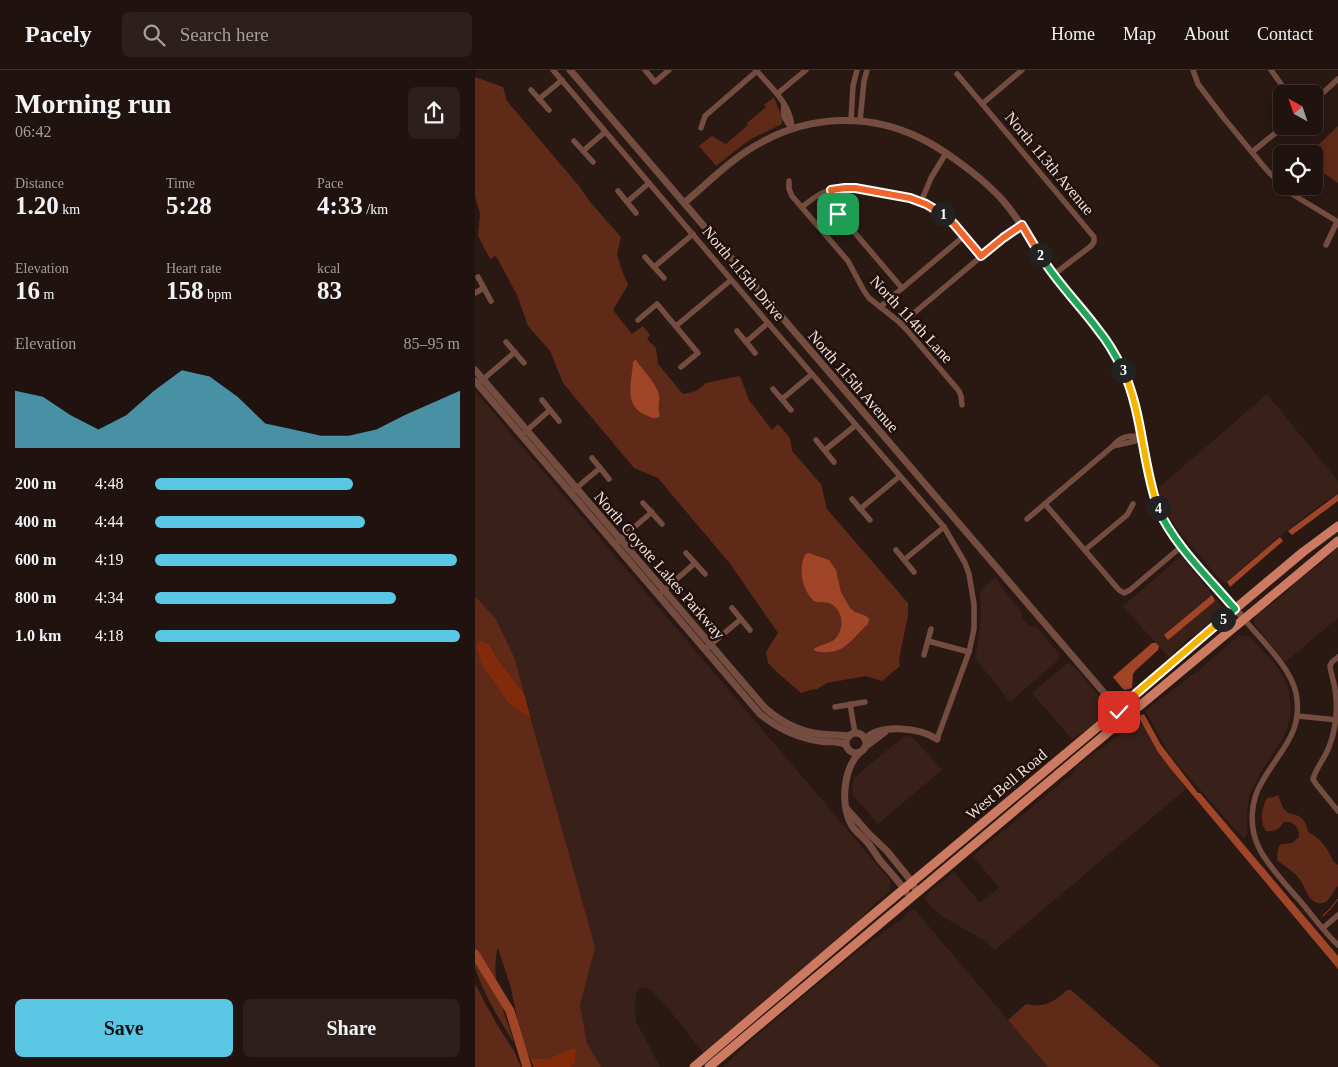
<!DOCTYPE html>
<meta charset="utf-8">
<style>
:root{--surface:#20120e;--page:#2d201c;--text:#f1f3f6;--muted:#a29e9e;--line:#3d322e;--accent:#5ac8e5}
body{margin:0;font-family:"Times New Roman",serif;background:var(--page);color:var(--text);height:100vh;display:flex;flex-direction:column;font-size:19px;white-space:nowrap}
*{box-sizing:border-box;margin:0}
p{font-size:16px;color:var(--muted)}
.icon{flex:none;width:28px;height:28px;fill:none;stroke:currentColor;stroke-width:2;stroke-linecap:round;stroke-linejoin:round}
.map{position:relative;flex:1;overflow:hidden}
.side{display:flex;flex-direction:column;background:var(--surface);width:475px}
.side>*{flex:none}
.needle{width:32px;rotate:320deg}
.controls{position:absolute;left:798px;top:15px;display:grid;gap:10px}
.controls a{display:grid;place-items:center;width:50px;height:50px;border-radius:8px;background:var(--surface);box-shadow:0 2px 12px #0003,0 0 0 1px var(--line);font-size:25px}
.pin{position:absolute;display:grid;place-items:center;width:42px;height:42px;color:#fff;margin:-21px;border-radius:10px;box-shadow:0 2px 8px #0006}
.km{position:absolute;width:25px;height:25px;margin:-12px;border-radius:50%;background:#222;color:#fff;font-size:14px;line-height:25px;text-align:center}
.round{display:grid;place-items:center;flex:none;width:52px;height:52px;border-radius:8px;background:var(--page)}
.overview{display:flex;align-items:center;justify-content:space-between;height:85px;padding:0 15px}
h1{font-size:28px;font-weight:800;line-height:38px}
.figures{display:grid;grid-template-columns:repeat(3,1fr);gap:8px;height:85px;padding:5px 15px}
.figures div{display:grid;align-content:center}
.figures b{font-size:25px;font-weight:800}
.figures small{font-size:14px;font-weight:400}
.figures p{font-size:14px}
.chart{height:140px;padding:10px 15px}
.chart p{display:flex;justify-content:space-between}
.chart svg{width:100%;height:90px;margin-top:5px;fill:var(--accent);opacity:.7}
.primary-button{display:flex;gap:10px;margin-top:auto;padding:10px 15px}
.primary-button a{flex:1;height:58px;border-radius:8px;background:var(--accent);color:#111;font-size:20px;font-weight:800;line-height:58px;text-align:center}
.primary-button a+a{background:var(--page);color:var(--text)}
ul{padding:0 15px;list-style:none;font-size:16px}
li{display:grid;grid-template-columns:80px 60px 1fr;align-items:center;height:38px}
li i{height:12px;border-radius:6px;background:var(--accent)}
header{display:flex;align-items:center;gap:30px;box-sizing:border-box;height:70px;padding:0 25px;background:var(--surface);border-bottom:1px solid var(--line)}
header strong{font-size:24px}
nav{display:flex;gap:28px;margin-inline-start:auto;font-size:18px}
.search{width:350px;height:45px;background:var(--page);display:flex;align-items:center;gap:12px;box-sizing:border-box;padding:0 18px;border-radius:8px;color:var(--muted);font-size:19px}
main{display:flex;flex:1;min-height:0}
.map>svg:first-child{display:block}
</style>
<header>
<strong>Pacely</strong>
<div class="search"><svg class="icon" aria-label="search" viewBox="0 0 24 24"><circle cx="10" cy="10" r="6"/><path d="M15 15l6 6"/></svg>Search here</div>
<nav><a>Home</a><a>Map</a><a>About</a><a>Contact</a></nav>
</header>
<main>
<section class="side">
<div class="overview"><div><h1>Morning run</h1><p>06:42</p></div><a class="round"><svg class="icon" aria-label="share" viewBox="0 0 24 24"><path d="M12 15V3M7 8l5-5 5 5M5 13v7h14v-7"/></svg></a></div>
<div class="figures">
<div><p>Distance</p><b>1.20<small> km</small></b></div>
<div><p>Time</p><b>5:28</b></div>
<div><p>Pace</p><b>4:33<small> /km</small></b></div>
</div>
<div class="figures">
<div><p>Elevation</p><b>16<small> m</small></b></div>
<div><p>Heart rate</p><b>158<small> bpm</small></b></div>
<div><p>kcal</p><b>83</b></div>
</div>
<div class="chart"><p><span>Elevation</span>85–95 m</p>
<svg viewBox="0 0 160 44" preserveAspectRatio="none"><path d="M0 44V16L10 19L20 28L30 35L40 28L50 16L60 6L70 9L80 19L90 32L100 35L110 38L120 38L130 35L140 28L150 22L160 16V44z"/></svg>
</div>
<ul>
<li><b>200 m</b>4:48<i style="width:65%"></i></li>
<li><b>400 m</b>4:44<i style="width:69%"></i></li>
<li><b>600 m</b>4:19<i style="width:99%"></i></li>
<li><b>800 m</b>4:34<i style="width:79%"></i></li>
<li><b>1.0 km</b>4:18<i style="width:100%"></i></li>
</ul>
<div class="primary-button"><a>Save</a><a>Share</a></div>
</section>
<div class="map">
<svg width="863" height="997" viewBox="0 0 863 997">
<rect width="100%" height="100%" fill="#2a1813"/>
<g fill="#39211a">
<path d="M 0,321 L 415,810 L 415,821 L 395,838 L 382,853 L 228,983 L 196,942 L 177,921 L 171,917 L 166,918 L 164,920 L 161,925 L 160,939 L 161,951 L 185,997 L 126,997 L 112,973 L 105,935 L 119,877 L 40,589 L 21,549 L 0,526 Z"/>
<path d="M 792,324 L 863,411 L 863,423 L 845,435 L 805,466 L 749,514 L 706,464 L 696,450 L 686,426 L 684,416 L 687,415 Z"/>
<path d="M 863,477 L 863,548 L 810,592 L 780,555 L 779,551 L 780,545 L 797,534 L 813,521 L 821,511 L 844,495 Z"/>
<path d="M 706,486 L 744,533 L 748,539 L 748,542 L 746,545 L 729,560 L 712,570 L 694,588 L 648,536 Z"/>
<path d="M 520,507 L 535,528 L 547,542 L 547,549 L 555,556 L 562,557 L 584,584 L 584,588 L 582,591 L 535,632 L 500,588 L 504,568 L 506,545 L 505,524 L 506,520 Z"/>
<path d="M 764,565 L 775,567 L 802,596 L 812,614 L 816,634 L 815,646 L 812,659 L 806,671 L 784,705 L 774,726 L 772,741 L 772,766 L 768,768 L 696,687 L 670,641 L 725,599 Z"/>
<path d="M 593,593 L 599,596 L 629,632 L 633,641 L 630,645 L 613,659 L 597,669 L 557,623 Z"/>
<path d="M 664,648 L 683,682 L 711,719 L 520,880 L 509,870 L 468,847 L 459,840 L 450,829 L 454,822 L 479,802 L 505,833 L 524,818 L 498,786 L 598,703 L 601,697 L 620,682 L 626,679 Z"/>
<path d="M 435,666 L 439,669 L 467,700 L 403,754 L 378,725 L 377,716 L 379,708 L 428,667 Z"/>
<path d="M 440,840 L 573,997 L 248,997 L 274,972 L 385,879 L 424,851 L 435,841 Z"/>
</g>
<g fill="#602a19">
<path d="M 0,7 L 28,17 L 32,31 L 104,116 L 116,133 L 146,167 L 142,184 L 146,198 L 153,215 L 138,240 L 157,264 L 168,256 L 175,265 L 172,269 L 181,278 L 183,294 L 208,324 L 221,321 L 231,313 L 265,306 L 274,330 L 297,360 L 303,354 L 315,368 L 317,381 L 346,414 L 352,439 L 433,533 L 433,546 L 424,589 L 425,596 L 407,611 L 391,606 L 352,613 L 342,619 L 335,620 L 326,623 L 304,604 L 293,593 L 291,582 L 303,563 L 256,495 L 183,408 L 159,398 L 88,313 L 75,281 L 53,256 L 42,225 L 21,186 L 15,189 L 3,166 L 5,143 L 0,127 Z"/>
<path d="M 299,27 L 307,48 L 307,54 L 276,69 L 265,77 L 241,96 L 224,76 L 237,66 L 251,74 L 273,55 L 272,53 L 291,37 L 289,35 Z"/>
<path d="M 863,56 L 863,113 L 844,100 L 843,75 Z"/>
<path d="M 0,526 L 21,549 L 40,589 L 49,623 L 24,591 L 15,575 L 7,595 L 33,633 L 56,649 L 120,877 L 105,935 L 112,973 L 126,997 L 96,997 L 100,993 L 96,978 L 74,990 L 55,989 L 47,972 L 36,918 L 23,878 C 14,909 30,943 39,973 C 24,949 9,925 0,897 Z"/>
<path d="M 803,725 C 806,730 806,736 810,740 C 813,743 813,743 817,744 C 828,746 831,752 833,762 C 845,767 854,780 858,791 L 863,795 L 863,816 C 857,821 856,831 848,833 C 844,834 840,833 837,830 C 831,825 829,814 823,807 C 817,800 809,796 802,790 C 803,784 801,779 806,774 L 817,773 L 824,767 C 824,759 822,755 815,752 L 809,752 C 804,759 800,762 791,761 C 784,752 787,737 792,728 L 798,727 Z"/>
<path d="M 0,914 L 21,953 L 39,981 L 46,997 L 0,997 Z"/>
<path d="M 592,920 L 596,920 L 685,997 L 573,997 L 533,950 L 551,934 C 569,938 579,932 592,920 Z"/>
</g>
<g fill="#832a0a">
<path d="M 6,571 L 15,575 L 24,591 L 49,623 L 56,649 L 33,633 L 7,595 L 1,575 Z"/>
<path d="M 96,978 L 101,979 L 100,993 L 96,997 L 59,997 L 55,989 L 74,989 Z"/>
</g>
<g fill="#a04528">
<path d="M 160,290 L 161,290 C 167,299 182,314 184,325 C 185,332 182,338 185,346 C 180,350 177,348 171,345 C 148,336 157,312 158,292 Z"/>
<path d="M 863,424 L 863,431 L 817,465 L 813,461 Z"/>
<path d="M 805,467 L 808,471 L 755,517 L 752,512 Z"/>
<path d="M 334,483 L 354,490 L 361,500 L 366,522 L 375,538 L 380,542 L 391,546 L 394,549 L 393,554 C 375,570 369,587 340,581 L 339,579 C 345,574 353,575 360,569 C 370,559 369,539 354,533 C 349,532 343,533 339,531 C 333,527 327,512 327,506 C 326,500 327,488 331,484 Z"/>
<path d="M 737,525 L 740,531 L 693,570 L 692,569 L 689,565 Z"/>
<path d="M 677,573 L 681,573 L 684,576 L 683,580 L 661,600 L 658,604 L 657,618 L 650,620 L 647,618 L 638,607 Z"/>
<path d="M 669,644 L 686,675 L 723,723 L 725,723 L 863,886 L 863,899 L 695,698 L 683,682 L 663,646 Z"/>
</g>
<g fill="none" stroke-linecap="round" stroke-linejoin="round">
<path stroke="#a04528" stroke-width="1" d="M 848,846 L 855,839 L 863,829"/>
<path stroke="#a04528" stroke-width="9" d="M 0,884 L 35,941 L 52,997"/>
<g stroke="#744d40" stroke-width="5.5">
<path d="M 78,0 L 293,253 L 469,457 L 490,493 L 494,504 L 499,534 L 499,559 L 494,582 L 462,669"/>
<path d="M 170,0 L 180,12 L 194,0"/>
<path d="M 281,0 C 296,18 316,34 317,58"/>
<path d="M 718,0 L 723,14 L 748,47 L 790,98 L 806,115"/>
<path d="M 796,0 L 813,24"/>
<path d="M 482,4 L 619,167 L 619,172 L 616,176 L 578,205"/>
<path d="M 56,20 L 74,40"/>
<path d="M 302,24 L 331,0"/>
<path d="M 64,29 L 87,10"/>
<path d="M 839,31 L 863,9"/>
<path d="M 507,34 L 547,0"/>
<path d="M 309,35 C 307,45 310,51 317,58"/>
<path d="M 376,50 L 378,16 L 382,0"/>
<path d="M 385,51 L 389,11 L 392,0"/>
<path d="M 226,58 L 230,46 L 282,1"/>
<path d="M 99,71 L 118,92"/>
<path d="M 108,81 L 130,62"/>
<path d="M 777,82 L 809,56"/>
<path d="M 314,111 L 314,119 L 317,126 L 373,191 L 389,221 L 394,228 L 423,251 L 432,260 L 484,321 L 486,326 L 487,335"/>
<path d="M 807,116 L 812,121 L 863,152"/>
<path d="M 355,120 L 362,142 L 427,218"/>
<path d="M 143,121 L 161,143"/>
<path d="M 152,132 L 174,113"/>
<path d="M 446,132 L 456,108 L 471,83"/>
<path d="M 327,137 C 337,129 347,121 360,119 C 378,115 429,125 447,132 C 454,135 461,139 467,144 C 482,155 494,171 506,186"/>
<path d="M 851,175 L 862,152"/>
<path d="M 170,187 L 189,208"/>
<path d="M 179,197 L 218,164"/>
<path d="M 3,207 L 16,231"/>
<path d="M 0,223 L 9,218"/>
<path d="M 405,237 L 489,166"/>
<path d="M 163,250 L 182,234 L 223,283 L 206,297"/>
<path d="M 426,254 L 528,168 L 547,155"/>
<path d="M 201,256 L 256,210"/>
<path d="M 262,261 L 280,283"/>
<path d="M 31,272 L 49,293"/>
<path d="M 271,272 L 293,253"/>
<path d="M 6,311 L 40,282"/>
<path d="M 298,319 L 316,340"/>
<path d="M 307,329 L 337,304"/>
<path d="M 67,330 L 84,351"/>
<path d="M 50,362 L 75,340"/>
<path d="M 341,370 L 359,392"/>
<path d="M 638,376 L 660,371 L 667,366"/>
<path d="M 350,380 L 381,355"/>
<path d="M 117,388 L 134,409"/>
<path d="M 99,420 L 125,398"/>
<path d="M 377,429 L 395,450"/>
<path d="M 168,433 L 187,454"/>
<path d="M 570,434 L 644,520 L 649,523 L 655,520 L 707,476"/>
<path d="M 385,439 L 425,406"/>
<path d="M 552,449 L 638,376 C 647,365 654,366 667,366"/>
<path d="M 143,471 L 177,442"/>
<path d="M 421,480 L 439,502"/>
<path d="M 610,480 L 652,445 L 658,434"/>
<path d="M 211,483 L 230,504"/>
<path d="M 429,490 L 469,457"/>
<path d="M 187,522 L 220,493"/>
<path d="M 257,538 L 275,560"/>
<path d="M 769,549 C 786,570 815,596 821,623 C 829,663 804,681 787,712 C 775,731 774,758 784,778 C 792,795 813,817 826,832 C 838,846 849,862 863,875"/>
<path d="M 453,571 L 494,582"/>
<path d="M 233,577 L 266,549"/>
<path d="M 449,585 L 456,559"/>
<path d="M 863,587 L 857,592 L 855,596 C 856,604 859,612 860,619 C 863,639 861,659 854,677 C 850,688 841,698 838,709 L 841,714 L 863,741"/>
<path d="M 375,634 L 380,663"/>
<path d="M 360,637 L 390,632"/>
<path d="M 822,646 L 863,650"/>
<path d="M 848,858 L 863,845"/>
</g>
<g stroke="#744d40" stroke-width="7">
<path d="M 95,0 L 643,639"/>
<path d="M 209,133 C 234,112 258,87 287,72 C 336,45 395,43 445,68 C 458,74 470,82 481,90 C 499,103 516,116 530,133 C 548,154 560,179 575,201 C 589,221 607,239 622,258 C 634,273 643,289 651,306 C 663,334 667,365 673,394 C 676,414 680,434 689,452 C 697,466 708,478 718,490 C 735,510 752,529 769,549"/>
<path d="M 0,300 L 290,638 C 306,652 325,662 346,664 C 355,665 365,665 374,666"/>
<path d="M 0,311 L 285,644 C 302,658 322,668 345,671 C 354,673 363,670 371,675"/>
<circle cx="381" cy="673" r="10"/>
<path d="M 390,669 C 407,653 444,658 462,669"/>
<path d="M 390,677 L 410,662"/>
<path d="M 385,682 C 368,699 365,735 377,756 C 381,762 388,767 393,773 C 397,778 400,783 404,789 C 413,800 423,810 431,822"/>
<path d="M 372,739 L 394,764 L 412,781 L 437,812 L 442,823"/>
</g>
<g stroke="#cc7a61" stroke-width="9">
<path d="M 219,997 L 393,849 L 637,645 L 760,539 L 828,482 L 863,456"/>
<path d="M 234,997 L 650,648 L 863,471"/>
</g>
</g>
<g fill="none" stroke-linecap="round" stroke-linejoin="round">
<defs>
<path id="split-1" d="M 363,144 L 356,120 L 370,118 L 380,118 L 435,128 L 451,134 L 468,144"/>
<path id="split-2" d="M 468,144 L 479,154 L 506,186 L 528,168 L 547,155 L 565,185"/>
<path id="split-3" d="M 565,185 C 582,213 605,235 624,261 C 634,273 641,286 648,300"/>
<path id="split-4" d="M 648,300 C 668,344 667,393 683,438"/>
<path id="split-5" d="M 683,438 C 698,474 735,509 760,539 L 748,549"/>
<path id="split-6" d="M 644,642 L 643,639 L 748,549"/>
</defs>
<use href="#split-1" stroke="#fff" stroke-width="10"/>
<use href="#split-2" stroke="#fff" stroke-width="10"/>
<use href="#split-3" stroke="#fff" stroke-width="10"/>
<use href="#split-4" stroke="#fff" stroke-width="10"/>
<use href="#split-5" stroke="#fff" stroke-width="10"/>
<use href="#split-6" stroke="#fff" stroke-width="10"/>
<use href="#split-1" stroke="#f0652b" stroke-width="6"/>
<use href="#split-2" stroke="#f0652b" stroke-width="6"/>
<use href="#split-3" stroke="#22a559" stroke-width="6"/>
<use href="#split-4" stroke="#f5b400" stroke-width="6"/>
<use href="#split-5" stroke="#22a559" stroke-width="6"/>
<use href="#split-6" stroke="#f5b400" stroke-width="6"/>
</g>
<g text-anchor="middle" stroke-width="5" stroke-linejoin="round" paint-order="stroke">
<g font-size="16" fill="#ede0dc" stroke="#200f0a">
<text transform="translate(575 93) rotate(50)" y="6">North 113th Avenue</text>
<text transform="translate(269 203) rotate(50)" y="6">North 115th Drive</text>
<text transform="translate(437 249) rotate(47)" y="6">North 114th Lane</text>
<text transform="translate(379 311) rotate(49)" y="6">North 115th Avenue</text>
<text transform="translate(185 495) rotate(49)" y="6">North Coyote Lakes Parkway</text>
<text transform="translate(531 714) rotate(-40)" y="6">West Bell Road</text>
</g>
</g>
</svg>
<div class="controls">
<a><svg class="needle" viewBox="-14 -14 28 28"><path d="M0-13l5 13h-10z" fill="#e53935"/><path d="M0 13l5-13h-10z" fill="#a29e9e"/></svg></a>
<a><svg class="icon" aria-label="locate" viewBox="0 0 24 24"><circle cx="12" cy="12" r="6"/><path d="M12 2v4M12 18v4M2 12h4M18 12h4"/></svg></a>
</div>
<div class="pin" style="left:363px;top:144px;background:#1e9e55"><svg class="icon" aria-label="arrive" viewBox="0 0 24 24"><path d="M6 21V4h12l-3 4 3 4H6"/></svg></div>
<div class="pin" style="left:644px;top:642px;background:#d93025"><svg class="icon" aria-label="check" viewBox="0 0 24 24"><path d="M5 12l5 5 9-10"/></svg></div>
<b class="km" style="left:468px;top:144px">1</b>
<b class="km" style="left:565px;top:185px">2</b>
<b class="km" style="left:648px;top:300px">3</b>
<b class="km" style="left:683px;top:438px">4</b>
<b class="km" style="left:748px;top:549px">5</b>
</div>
</main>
